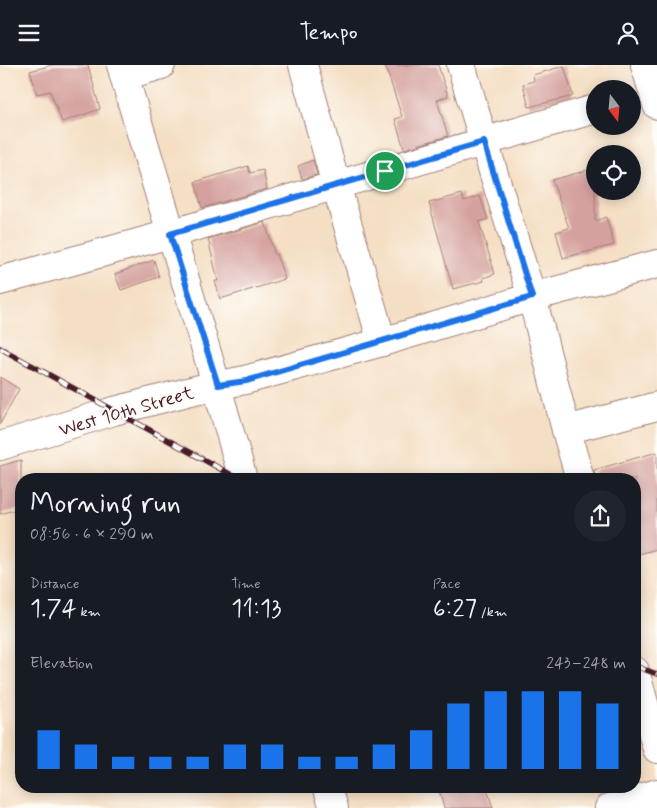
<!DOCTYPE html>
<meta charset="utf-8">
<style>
:root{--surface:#171b24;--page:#20242c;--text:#f1f3f6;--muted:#9ea1a6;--accent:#1a73e8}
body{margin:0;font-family:Mynerve,sans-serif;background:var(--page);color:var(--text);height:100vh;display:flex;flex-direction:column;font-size:19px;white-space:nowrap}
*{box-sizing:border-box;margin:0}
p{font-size:16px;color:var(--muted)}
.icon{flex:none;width:28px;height:28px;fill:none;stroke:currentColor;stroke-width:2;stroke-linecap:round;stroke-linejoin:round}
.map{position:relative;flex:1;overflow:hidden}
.sheet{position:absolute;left:15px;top:408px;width:626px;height:320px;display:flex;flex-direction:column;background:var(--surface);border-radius:20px;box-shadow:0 2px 12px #0003}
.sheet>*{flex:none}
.needle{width:32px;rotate:164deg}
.buttons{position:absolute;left:586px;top:15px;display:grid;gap:10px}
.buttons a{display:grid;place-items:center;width:55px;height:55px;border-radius:50%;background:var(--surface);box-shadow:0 2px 12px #0003;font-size:25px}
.pin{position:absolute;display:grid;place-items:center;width:42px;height:42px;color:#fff;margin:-21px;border:2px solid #fff;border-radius:50%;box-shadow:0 1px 5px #0007}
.round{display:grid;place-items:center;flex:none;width:52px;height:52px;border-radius:26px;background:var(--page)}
.summary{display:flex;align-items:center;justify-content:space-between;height:85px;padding:0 15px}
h1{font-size:28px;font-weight:600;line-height:38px}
.figures{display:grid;grid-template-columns:repeat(3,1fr);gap:8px;height:85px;padding:5px 15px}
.figures div{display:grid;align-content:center}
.figures b{font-size:25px;font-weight:600}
.figures small{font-size:14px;font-weight:400}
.figures p{font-size:14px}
.chart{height:140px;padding:10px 15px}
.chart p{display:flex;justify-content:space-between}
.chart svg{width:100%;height:90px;margin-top:5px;stroke:var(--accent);stroke-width:6}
header{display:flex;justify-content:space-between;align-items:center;height:65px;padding:0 15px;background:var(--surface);font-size:22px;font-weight:600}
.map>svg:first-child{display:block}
</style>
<header><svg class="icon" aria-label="menu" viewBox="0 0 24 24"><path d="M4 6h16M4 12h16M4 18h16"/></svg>Tempo<svg class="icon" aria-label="person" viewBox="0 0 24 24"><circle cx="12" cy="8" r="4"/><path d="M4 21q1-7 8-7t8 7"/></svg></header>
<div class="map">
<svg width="657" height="743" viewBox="0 0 657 743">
<rect width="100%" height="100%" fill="#fdfcf7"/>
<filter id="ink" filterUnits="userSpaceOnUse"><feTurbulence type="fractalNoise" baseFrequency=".02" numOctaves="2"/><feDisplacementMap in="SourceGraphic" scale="10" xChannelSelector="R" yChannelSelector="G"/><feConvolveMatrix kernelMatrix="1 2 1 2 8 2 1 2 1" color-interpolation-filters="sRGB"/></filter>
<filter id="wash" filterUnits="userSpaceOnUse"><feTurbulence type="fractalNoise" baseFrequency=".0096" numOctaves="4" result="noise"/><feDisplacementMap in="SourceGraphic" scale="20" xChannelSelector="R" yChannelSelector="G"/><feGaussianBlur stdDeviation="1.12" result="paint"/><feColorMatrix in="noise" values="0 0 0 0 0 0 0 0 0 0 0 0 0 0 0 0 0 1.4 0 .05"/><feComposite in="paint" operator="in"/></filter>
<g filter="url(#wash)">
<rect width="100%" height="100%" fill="#f5dfc4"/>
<g id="blocks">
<g fill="#d5a19f">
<path d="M 53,0 L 88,0 L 100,44 L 62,57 L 50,26 L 37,29 L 30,6 Z"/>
<path d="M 385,0 L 438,0 L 448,31 L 437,35 L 448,71 L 404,84 L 395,54 L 402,52 Z"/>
<path d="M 564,1 L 573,31 L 529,42 L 523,19 L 534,16 L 533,10 Z"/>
<path d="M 313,95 L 317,110 L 302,114 L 298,101 Z"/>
<path d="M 248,101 L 250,108 L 263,105 L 267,124 L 202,143 L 195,117 Z"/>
<path d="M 595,103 L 595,156 L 606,152 L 614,180 L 563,193 L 556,167 L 569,163 L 552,115 Z"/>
<path d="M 462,129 L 464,136 L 480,131 L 488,154 L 479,157 L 495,209 L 483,213 L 484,216 L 453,224 L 429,138 Z"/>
<path d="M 265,157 L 275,190 L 276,189 L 285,214 L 220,234 L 215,216 L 218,216 L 208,174 Z"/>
<path d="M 154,195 L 159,212 L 121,225 L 115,209 Z"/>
<path d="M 0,312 L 19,324 L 0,359 Z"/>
<path d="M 657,387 L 657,484 L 635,490 L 635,414 L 595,414 L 594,405 Z"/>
<path d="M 21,395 L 21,443 L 0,449 L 0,401 Z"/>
<path d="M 438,721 L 486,721 L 493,743 L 444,743 Z"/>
</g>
</g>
</g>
<g filter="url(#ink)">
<use href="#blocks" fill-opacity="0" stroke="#a07f78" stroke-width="1"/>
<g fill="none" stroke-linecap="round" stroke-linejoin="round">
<defs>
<g id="minor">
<path d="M 121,0 C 161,138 205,275 243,414"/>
<path d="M 303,0 L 336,120 L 382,277"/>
<path d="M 461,0 L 484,77 L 532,232 L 566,365 L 580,414"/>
<path d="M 645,0 L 657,40"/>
<path d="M 124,11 L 161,0"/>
<path d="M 0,216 L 170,169 L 595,44"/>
<path d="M 566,365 L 657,341"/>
<path d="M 0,381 L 114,346 L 195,325 L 245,315 L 382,277 L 532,232 L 657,199"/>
<path d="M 635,606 L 657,684"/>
<path d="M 327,721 L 334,743"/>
<path d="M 609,743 L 657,728"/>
</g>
</defs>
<use href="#minor" stroke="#a07f78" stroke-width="30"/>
<use href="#minor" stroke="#fff" stroke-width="28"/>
<defs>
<g id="rail">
<path d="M 0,283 L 239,414"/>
<path d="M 635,601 L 657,609"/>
</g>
</defs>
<use href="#rail" stroke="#4a1f2b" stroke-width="5.5"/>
<use href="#rail" stroke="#fdfcf7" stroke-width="4" stroke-dasharray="11" stroke-linecap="butt"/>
</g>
</g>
<g fill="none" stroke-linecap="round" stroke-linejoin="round" filter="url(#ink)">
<defs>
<path id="route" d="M 484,77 L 532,232 L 246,316 L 218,320 L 170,169 Z"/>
</defs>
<use href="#route" stroke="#fff" stroke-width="10"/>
<use href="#route" stroke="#1a73e8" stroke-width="6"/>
</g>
<g text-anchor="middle" stroke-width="5" stroke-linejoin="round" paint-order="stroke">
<g font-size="19" fill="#4a1f2b" stroke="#fdfcf7">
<text transform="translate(126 345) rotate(-16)" y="7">West 10th Street</text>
</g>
</g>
</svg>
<div class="buttons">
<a><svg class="needle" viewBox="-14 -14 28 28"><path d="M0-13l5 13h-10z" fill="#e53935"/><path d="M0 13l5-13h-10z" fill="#9ea1a6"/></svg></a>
<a><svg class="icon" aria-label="locate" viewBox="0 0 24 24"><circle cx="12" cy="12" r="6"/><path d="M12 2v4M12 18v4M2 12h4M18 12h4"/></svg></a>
</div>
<div class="pin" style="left:385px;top:106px;background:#1e9e55"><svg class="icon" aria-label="arrive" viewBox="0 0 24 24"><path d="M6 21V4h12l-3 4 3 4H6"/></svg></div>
<section class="sheet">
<div class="summary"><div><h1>Morning run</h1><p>08:56 · 6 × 290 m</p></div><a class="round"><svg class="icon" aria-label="share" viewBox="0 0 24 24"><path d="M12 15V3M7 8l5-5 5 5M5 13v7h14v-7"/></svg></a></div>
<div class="figures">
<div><p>Distance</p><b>1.74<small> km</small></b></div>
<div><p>Time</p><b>11:13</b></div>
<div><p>Pace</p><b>6:27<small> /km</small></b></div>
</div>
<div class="chart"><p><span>Elevation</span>243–248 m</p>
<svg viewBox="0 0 160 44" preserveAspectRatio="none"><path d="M5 44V25M15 44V32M25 44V38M35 44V38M45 44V38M55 44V32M65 44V32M75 44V38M85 44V38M95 44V32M105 44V25M115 44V12M125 44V6M135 44V6M145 44V6M155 44V12"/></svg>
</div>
</section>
</div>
